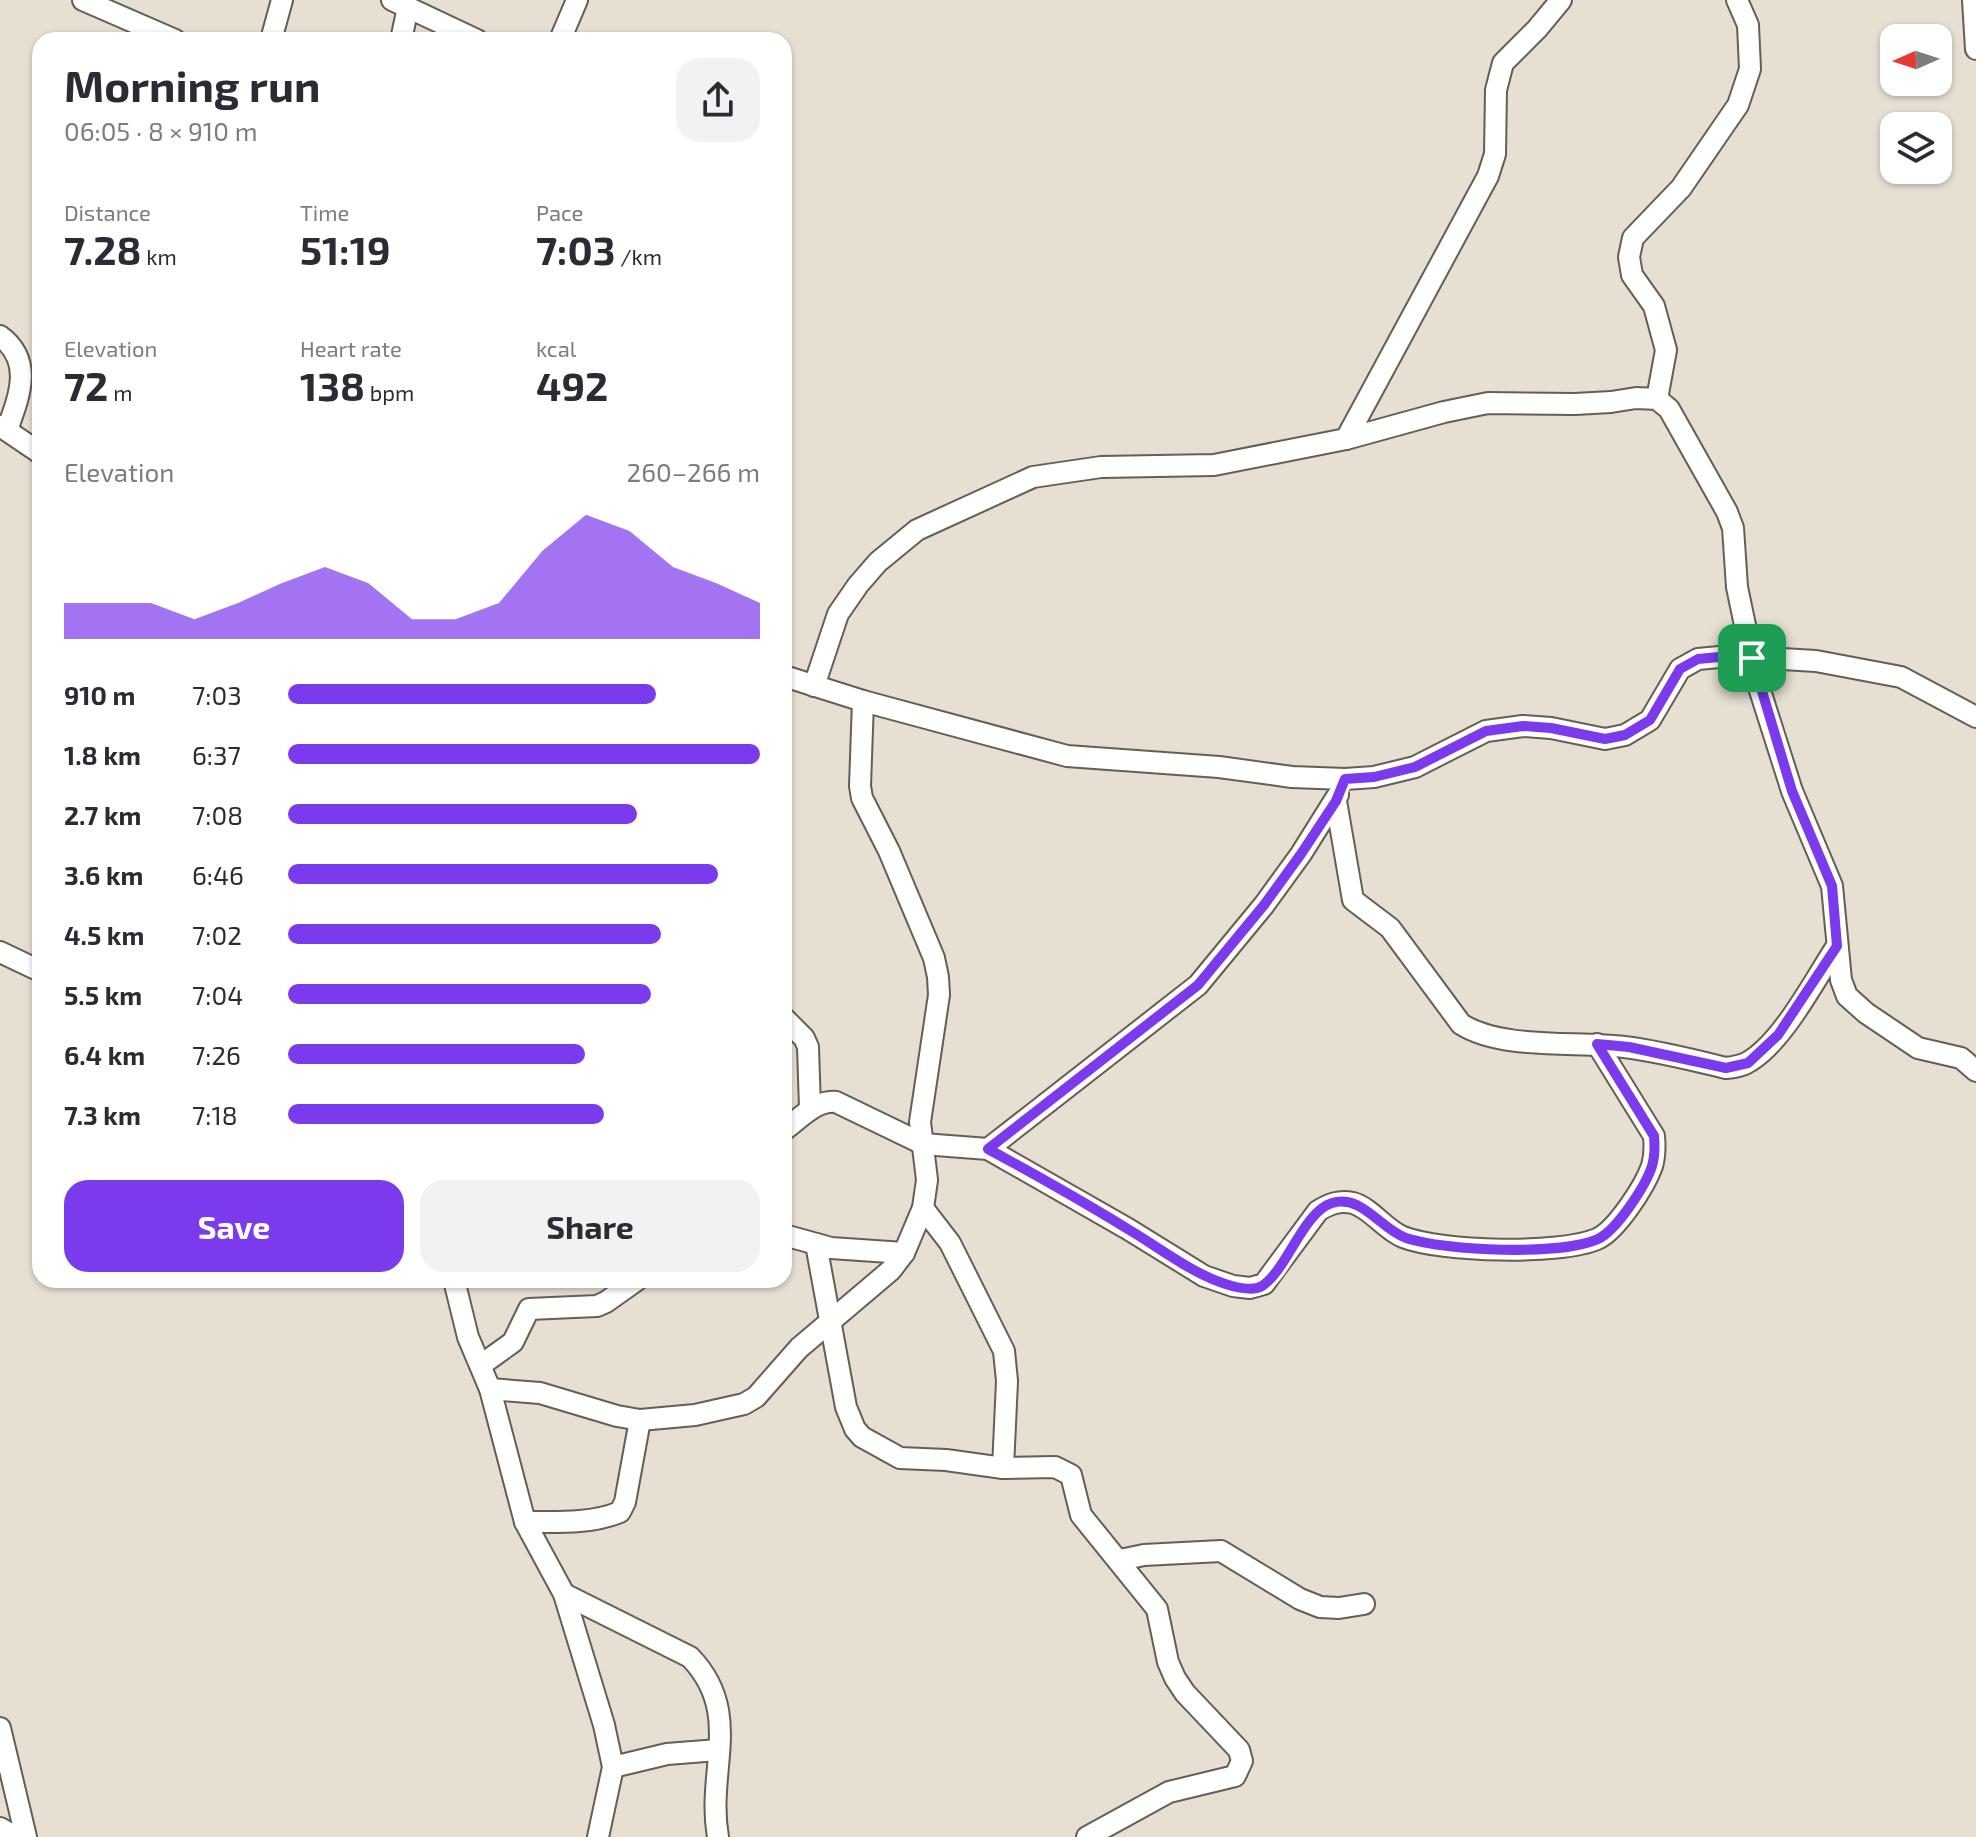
<!DOCTYPE html>
<meta charset="utf-8">
<style>
:root{--surface:#fff;--page:#f2f2f3;--text:#2b2b33;--muted:#7c7c81;--accent:#7c3aed}
body{margin:0;font-family:"Exo 2",sans-serif;background:var(--page);color:var(--text);height:100vh;display:flex;flex-direction:column;font-size:30px;white-space:nowrap}
*{box-sizing:border-box;margin:0}
p{font-size:26px;color:var(--muted)}
.icon{flex:none;width:44px;height:44px;fill:none;stroke:currentColor;stroke-width:2;stroke-linecap:round;stroke-linejoin:round}
.map{position:relative;flex:1;overflow:hidden}
.panel{position:absolute;left:32px;top:32px;width:760px;height:1256px;display:flex;flex-direction:column;background:var(--surface);border-radius:24px;box-shadow:0 2px 6px #0004}
.panel>*{flex:none}
.needle{width:52px;rotate:267deg}
.tools{position:absolute;left:1880px;top:24px;display:grid;gap:16px}
.tools a{display:grid;place-items:center;width:72px;height:72px;border-radius:16px;background:var(--surface);box-shadow:0 2px 6px #0004;font-size:40px}
.pin{position:absolute;display:grid;place-items:center;width:68px;height:68px;color:#fff;margin:-34px;border-radius:16px;box-shadow:0 4px 12px #0006}
.round{display:grid;place-items:center;flex:none;width:84px;height:84px;border-radius:24px;background:var(--page)}
.overview{display:flex;align-items:center;justify-content:space-between;height:136px;padding:0 32px}
h1{font-size:44px;font-weight:700;line-height:60px}
.figures{display:grid;grid-template-columns:repeat(3,1fr);gap:12px;height:136px;padding:8px 32px}
.figures div{display:grid;align-content:center}
.figures b{font-size:40px;font-weight:700}
.figures small{font-size:22px;font-weight:400}
.figures p{font-size:22px}
.chart{height:224px;padding:16px 32px}
.chart p{display:flex;justify-content:space-between}
.chart svg{width:100%;height:144px;margin-top:8px;fill:var(--accent);opacity:.7}
.button{display:flex;gap:16px;margin-top:auto;padding:16px 32px}
.button a{flex:1;height:92px;border-radius:24px;background:var(--accent);color:#fff;font-size:32px;font-weight:700;line-height:92px;text-align:center}
.button a+a{background:var(--page);color:var(--text)}
ul{padding:0 32px;list-style:none;font-size:26px}
li{display:grid;grid-template-columns:128px 96px 1fr;align-items:center;height:60px}
li i{height:20px;border-radius:10px;background:var(--accent)}
.map>svg:first-child{display:block}
</style>
<div class="map">
<svg width="1976" height="1837" viewBox="0 0 1976 1837">
<rect width="100%" height="100%" fill="#e7dfd1"/>
<g fill="none" stroke-linecap="round" stroke-linejoin="round">
<defs>
<g id="street">
<path d="M 83,0 L 175,40"/>
<path d="M 392,0 L 477,40"/>
<path d="M 1973,0 L 1976,49"/>
<path d="M 271,40 L 282,0"/>
<path d="M 401,40 L 408,7"/>
<path d="M 560,40 L 577,0"/>
<path d="M 0,336 C 34,361 19,397 7,430"/>
<path d="M 1657,399 L 1666,350 L 1654,306 L 1632,275 L 1629,257 L 1633,238 L 1681,188 L 1738,105 L 1750,69 L 1748,25 L 1737,0"/>
<path d="M 0,426 L 40,453"/>
<path d="M 1346,439 L 1488,176 L 1495,154 L 1496,90 L 1503,63 L 1537,29 L 1561,0"/>
<path d="M 784,676 L 863,701 L 1067,756 L 1219,767 L 1292,777 L 1345,779 L 1374,777 L 1415,767 L 1486,731 L 1523,726 L 1551,728 L 1605,739 L 1625,735 L 1650,720 L 1680,669 L 1698,659 L 1730,656 L 1816,661 L 1901,677 L 1976,717"/>
<path d="M 814,686 L 838,614 L 858,585 L 878,562 L 917,530 L 1033,477 L 1101,467 L 1214,465 L 1346,439 L 1444,412 L 1488,403 L 1575,404 L 1611,402 L 1636,398 L 1657,399 L 1669,409 L 1727,512 L 1733,528 L 1737,587 L 1756,678 L 1792,791 L 1832,886 L 1841,980 L 1847,996 L 1866,1013 L 1918,1048 L 1961,1058 L 1976,1071"/>
<path d="M 1336,801 L 1353,900 L 1390,928 L 1461,1024 C 1502,1050 1576,1041 1624,1047 C 1658,1051 1693,1060 1726,1068 C 1735,1067 1743,1066 1750,1061 C 1784,1040 1815,979 1837,946"/>
<path d="M 0,952 L 40,971"/>
<path d="M 784,1018 L 804,1038 L 808,1047 L 810,1109"/>
<path d="M 784,1130 C 800,1119 815,1100 836,1102 L 923,1144 L 988,1149 L 1128,1229 L 1204,1276 L 1233,1286 L 1250,1288 L 1264,1284 L 1318,1211 C 1329,1204 1339,1200 1353,1203 C 1371,1208 1385,1230 1403,1237 C 1441,1252 1560,1255 1597,1239 C 1616,1231 1645,1186 1652,1166 C 1655,1156 1655,1147 1654,1136 L 1597,1044"/>
<path d="M 988,1149 L 1198,985 L 1264,905 L 1301,854 L 1338,795"/>
<path d="M 923,1208 L 950,1243 L 1004,1351 L 1007,1381 L 1003,1468"/>
<path d="M 784,1235 L 831,1248 L 904,1253"/>
<path d="M 816,1244 L 846,1407 L 855,1429 L 862,1437 L 900,1458 L 946,1460 L 1003,1468 L 1055,1467 L 1071,1475 L 1081,1515 L 1157,1609 L 1168,1662 L 1175,1678 L 1185,1693 L 1239,1750 L 1242,1761 L 1235,1776 L 1169,1792 L 1087,1837"/>
<path d="M 454,1280 L 468,1337 L 490,1389 L 525,1522 L 564,1594 L 604,1725 L 613,1767 L 598,1837"/>
<path d="M 481,1365 L 513,1342 L 529,1309 L 597,1306 L 606,1302 L 637,1280"/>
<path d="M 490,1389 L 540,1393 L 617,1416 L 640,1420 L 695,1415 L 744,1404 L 756,1397 L 799,1348 L 891,1270 L 904,1253 L 923,1208 L 927,1180 L 920,1122 L 939,995 L 938,977 L 934,958 L 889,851 L 862,798 L 860,786 L 863,701"/>
<path d="M 525,1522 C 557,1522 591,1524 620,1512 L 625,1502 L 640,1420"/>
<path d="M 1120,1560 L 1144,1555 L 1221,1551 L 1300,1599 L 1320,1607 L 1339,1608 L 1364,1604"/>
<path d="M 564,1594 L 690,1657 C 744,1713 706,1770 718,1837"/>
<path d="M 0,1728 L 26,1837"/>
<path d="M 613,1767 L 667,1754 L 718,1750"/>
<path d="M 0,1828 L 16,1837"/>
</g>
</defs>
<use href="#street" stroke="#655e53" stroke-width="24"/>
<use href="#street" stroke="#fff" stroke-width="20"/>
</g>
<g fill="none" stroke-linecap="round" stroke-linejoin="round">
<defs>
<path id="route" d="M 1730,656 L 1752,658 L 1792,791 L 1832,886 L 1837,946 L 1778,1035 L 1748,1063 L 1726,1068 L 1629,1047 L 1597,1044 L 1654,1136 C 1655,1147 1655,1156 1652,1166 C 1646,1185 1617,1230 1598,1239 C 1561,1256 1446,1251 1406,1238 C 1380,1229 1362,1194 1332,1203 C 1303,1212 1287,1270 1262,1286 C 1254,1291 1240,1288 1232,1286 C 1195,1276 1163,1250 1131,1231 C 1084,1202 1036,1175 988,1149 L 1198,985 L 1264,905 L 1301,854 L 1336,801 L 1345,779 L 1374,777 L 1415,767 L 1486,731 L 1523,726 L 1551,728 L 1605,739 L 1625,735 L 1650,720 L 1680,669 L 1698,659 Z"/>
</defs>
<use href="#route" stroke="#fff" stroke-width="16"/>
<use href="#route" stroke="#7c3aed" stroke-width="10"/>
</g>
</svg>
<div class="tools">
<a><svg class="needle" viewBox="-14 -14 28 28"><path d="M0-13l5 13h-10z" fill="#e53935"/><path d="M0 13l5-13h-10z" fill="#7c7c81"/></svg></a>
<a><svg class="icon" aria-label="layers" viewBox="0 0 24 24"><path d="M12 4l9 5-9 5-9-5zM3 14l9 5 9-5"/></svg></a>
</div>
<div class="pin" style="left:1752px;top:658px;background:#1e9e55"><svg class="icon" aria-label="arrive" viewBox="0 0 24 24"><path d="M6 21V4h12l-3 4 3 4H6"/></svg></div>
<section class="panel">
<div class="overview"><div><h1>Morning run</h1><p>06:05 · 8 × 910 m</p></div><a class="round"><svg class="icon" aria-label="share" viewBox="0 0 24 24"><path d="M12 15V3M7 8l5-5 5 5M5 13v7h14v-7"/></svg></a></div>
<div class="figures">
<div><p>Distance</p><b>7.28<small> km</small></b></div>
<div><p>Time</p><b>51:19</b></div>
<div><p>Pace</p><b>7:03<small> /km</small></b></div>
</div>
<div class="figures">
<div><p>Elevation</p><b>72<small> m</small></b></div>
<div><p>Heart rate</p><b>138<small> bpm</small></b></div>
<div><p>kcal</p><b>492</b></div>
</div>
<div class="chart"><p><span>Elevation</span>260–266 m</p>
<svg viewBox="0 0 160 44" preserveAspectRatio="none"><path d="M0 44V33L10 33L20 33L30 38L40 33L50 27L60 22L70 27L80 38L90 38L100 33L110 17L120 6L130 11L140 22L150 27L160 33V44z"/></svg>
</div>
<ul>
<li><b>910 m</b>7:03<i style="width:78%"></i></li>
<li><b>1.8 km</b>6:37<i style="width:100%"></i></li>
<li><b>2.7 km</b>7:08<i style="width:74%"></i></li>
<li><b>3.6 km</b>6:46<i style="width:91%"></i></li>
<li><b>4.5 km</b>7:02<i style="width:79%"></i></li>
<li><b>5.5 km</b>7:04<i style="width:77%"></i></li>
<li><b>6.4 km</b>7:26<i style="width:63%"></i></li>
<li><b>7.3 km</b>7:18<i style="width:67%"></i></li>
</ul>
<div class="button"><a>Save</a><a>Share</a></div>
</section>
</div>
